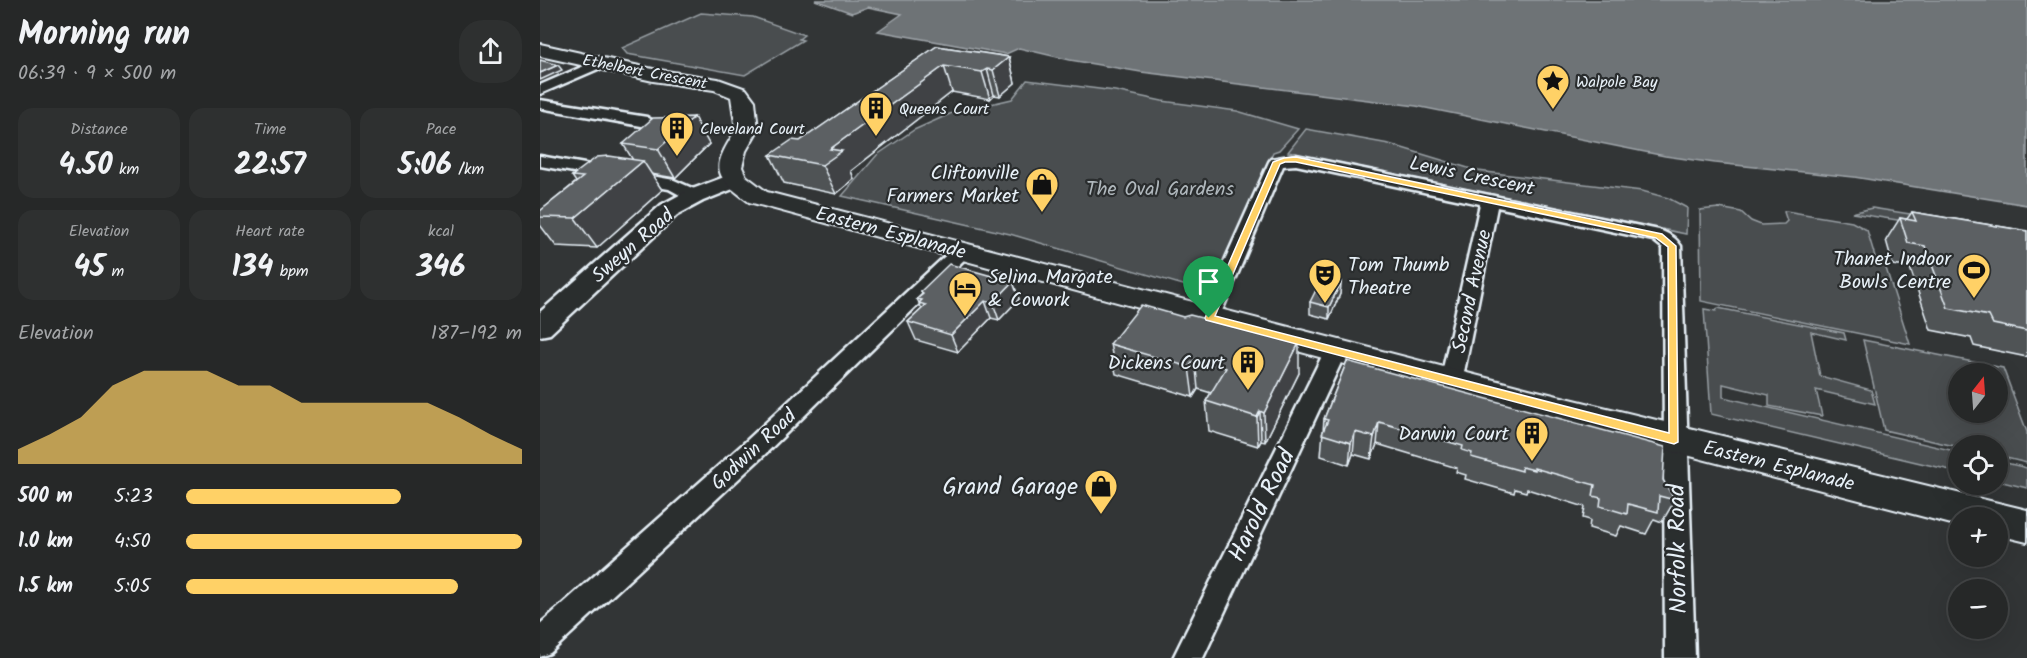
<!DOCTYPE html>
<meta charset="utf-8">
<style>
:root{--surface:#262828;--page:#2e3030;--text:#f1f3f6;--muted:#a4a6a8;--line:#424445;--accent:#ffd166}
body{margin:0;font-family:Kalam,sans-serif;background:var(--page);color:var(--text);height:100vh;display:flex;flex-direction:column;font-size:22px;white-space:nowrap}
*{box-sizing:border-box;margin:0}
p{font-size:20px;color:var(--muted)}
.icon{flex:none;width:33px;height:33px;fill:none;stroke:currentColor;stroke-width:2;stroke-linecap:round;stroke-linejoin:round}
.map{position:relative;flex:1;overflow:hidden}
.sheet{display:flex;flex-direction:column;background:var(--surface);width:540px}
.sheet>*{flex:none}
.needle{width:39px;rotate:17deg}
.fabs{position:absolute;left:1408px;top:363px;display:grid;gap:12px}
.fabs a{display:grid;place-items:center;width:60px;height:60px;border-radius:50%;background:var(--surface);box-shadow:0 6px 24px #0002,0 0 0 2px var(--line);font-size:30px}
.pin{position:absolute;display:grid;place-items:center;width:51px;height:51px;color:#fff;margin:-62px -26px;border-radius:50% 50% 50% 0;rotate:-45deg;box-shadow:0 0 6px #0007}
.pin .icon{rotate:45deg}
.round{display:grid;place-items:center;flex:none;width:63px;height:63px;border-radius:24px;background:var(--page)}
.head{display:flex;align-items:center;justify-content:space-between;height:102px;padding:0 18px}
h1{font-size:33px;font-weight:800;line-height:45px}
.metrics{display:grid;grid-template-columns:repeat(3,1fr);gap:9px;height:102px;padding:6px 18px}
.metrics div{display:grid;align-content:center;border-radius:15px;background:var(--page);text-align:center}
.metrics b{font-size:30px;font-weight:800}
.metrics small{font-size:16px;font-weight:400}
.metrics p{font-size:16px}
.chart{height:168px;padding:12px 18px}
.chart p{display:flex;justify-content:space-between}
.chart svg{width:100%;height:108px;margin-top:6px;fill:var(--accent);opacity:.7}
ul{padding:0 18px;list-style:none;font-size:20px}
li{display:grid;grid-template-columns:96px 72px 1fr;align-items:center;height:45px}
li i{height:15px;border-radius:8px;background:var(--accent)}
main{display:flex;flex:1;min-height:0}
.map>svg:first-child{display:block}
</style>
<main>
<section class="sheet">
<div class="head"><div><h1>Morning run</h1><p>06:39 · 9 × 500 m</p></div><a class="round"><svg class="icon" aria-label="share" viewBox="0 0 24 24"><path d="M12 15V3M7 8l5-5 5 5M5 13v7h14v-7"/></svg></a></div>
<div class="metrics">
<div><p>Distance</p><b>4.50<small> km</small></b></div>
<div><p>Time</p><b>22:57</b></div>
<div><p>Pace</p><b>5:06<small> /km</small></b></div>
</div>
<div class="metrics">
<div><p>Elevation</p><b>45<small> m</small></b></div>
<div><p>Heart rate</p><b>134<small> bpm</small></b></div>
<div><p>kcal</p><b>346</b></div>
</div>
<div class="chart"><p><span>Elevation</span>187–192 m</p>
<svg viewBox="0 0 160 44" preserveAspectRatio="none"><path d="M0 44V38L10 32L20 25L30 12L40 6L50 6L60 6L70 12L80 12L90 19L100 19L110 19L120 19L130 19L140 25L150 32L160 38V44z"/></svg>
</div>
<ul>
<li><b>500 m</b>5:23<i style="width:64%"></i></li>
<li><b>1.0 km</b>4:50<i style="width:100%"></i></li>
<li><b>1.5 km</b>5:05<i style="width:81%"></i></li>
</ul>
</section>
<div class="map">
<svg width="1487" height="658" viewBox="0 0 1487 658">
<rect width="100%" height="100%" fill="#323536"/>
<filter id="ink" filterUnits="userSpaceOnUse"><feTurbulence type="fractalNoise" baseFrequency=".0167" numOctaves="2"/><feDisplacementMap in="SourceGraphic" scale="12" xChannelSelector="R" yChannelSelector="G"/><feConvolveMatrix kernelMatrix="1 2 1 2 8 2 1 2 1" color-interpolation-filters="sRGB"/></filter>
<g filter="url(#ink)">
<g fill="#494d4f" stroke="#989fa4" stroke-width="1.5" fill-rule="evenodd">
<path d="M 161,13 L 213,17 L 264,35 L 259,39 L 263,40 L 205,75 L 87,54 L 82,48 Z"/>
<path d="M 487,80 L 575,91 L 622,101 L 697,111 L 758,129 L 739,150 L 733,152 L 684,264 L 660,290 L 470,234 L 302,196 L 337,155 L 374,130 L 412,113 L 472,99 Z"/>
<path d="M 766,129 L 849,144 L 938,171 L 1102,191 L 1128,198 L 1147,208 L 1146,234 L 748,152 Z"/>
<path d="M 1179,208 L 1201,212 L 1211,221 L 1221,225 L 1244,224 L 1247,221 L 1244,212 L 1246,211 L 1312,222 L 1327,230 L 1336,260 L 1344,262 L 1370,344 L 1161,301 L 1160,210 Z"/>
<path d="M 1332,208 L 1395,218 L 1474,238 L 1312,213 Z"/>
<path d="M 1178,308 L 1304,333 L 1306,340 L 1271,332 L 1280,376 L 1331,390 L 1335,404 L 1276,390 L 1282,416 L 1229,406 L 1229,395 L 1183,384 L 1183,397 L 1419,452 L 1419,472 L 1171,414 L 1164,309 L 1176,311 Z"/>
<path d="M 1323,340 L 1463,368 L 1487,432 L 1487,463 L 1458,456 L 1458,446 L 1419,446 L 1419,447 L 1344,430 ZM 1419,374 L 1458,374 L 1458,412 L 1419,412 Z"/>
<path d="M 1458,461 L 1487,468 L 1487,488 L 1458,481 Z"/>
</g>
<path fill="#6e7376" stroke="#9fa5aa" stroke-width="1.5" d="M 275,0 L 1487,0 L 1487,205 L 1314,177 L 1175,163 L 1125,156 L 876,106 L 601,72 L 530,60 L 479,48 L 466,54 L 338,31 L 362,14 L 328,7 L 312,13 Z"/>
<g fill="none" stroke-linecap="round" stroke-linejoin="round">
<defs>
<g id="minor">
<path d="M 60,59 L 67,63 L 65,66 L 0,94 L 0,85 Z"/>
<path d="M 0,100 L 107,117 L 115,122 L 107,127 L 0,108 Z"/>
<path d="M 756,155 L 1119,230 C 1128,233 1136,238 1141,246 L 1155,658 L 1125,658 L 1123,248 L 1113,240 L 957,207 L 922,382 L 919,388 L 911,390 L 903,388 L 900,382 L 940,204 L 756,165 L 743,166 L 679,318 L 676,323 L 669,325 L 662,323 L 659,318 L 729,162 L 731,159 Z"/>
<path d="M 0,156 L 134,180 L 161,192 L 164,196 L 161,200 L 149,200 L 129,189 L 0,166 Z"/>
<path d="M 423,244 L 430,246 L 432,250 L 430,254 L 221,458 L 10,653 L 0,657 L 0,624 L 203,444 L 416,246 Z"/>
<path d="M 795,344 L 803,347 L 806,352 L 663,658 L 633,658 L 784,352 L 787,347 Z"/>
</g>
<path id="tertiary" d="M 195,173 L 203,175 L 206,180 L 203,185 L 163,201 L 137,215 L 10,334 L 0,336 L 0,312 L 121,205 L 147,191 Z"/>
<path id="secondary" d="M 0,44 L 113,69 L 178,79 L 206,89 L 215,101 L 218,130 L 206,151 L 202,167 L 206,176 L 227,192 L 989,389 L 1487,510 L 1487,542 L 1458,535 L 1458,518 L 1419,518 L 1419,526 L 989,414 L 209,202 C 173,175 171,169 196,130 L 191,97 L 174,90 L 113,81 L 0,56 Z"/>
</defs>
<use href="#minor" stroke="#e8f1f8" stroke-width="5"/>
<use href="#tertiary" stroke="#e8f1f8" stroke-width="5"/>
<use href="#secondary" stroke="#e8f1f8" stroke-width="4"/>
<use href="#minor" fill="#2a2d2e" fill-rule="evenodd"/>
<use href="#tertiary" fill="#2a2d2e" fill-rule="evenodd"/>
<use href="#secondary" fill="#2a2d2e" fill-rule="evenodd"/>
</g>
<g fill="#4f5355" stroke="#e8f1f8" stroke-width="1.5">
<path d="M 397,46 L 469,57 L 475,83 L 460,96 L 454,95 L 450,99 L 412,92 L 311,171 L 314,179 L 296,194 L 244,183 L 230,155 L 260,141 Z"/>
<path d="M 154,117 L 169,144 L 135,178 L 111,174 L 122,190 L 57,248 L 16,246 L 0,225 L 0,211 L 36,182 L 32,176 L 93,160 L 83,144 Z"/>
<path d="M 1372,212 L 1487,231 L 1487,357 L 1434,346 L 1431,338 L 1391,330 L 1370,268 L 1353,265 L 1346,240 L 1360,218 L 1367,219 Z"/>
<path d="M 473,282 L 479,299 L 459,320 L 451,318 L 418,352 L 376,340 L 368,322 L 382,309 L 377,299 L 382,294 L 381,291 Z"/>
<path d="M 801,282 L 800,294 L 789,319 L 770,314 L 770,302 Z"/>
<path d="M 570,344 L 759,373 L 725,442 L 721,441 L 718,446 L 669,431 L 666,401 L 671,393 L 658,389 L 653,397 L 576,374 Z"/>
<path d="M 807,361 L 1123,480 L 1135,500 L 1122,522 L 1114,519 L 1106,534 L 1081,526 L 1076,536 L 1049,528 L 1050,520 L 1043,518 L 1045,507 L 987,489 L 986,492 L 975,489 L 974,493 L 925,479 L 926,475 L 916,472 L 917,468 L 837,444 L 831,459 L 813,454 L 809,465 L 781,456 L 784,419 Z"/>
</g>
<g fill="#404345" stroke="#e8f1f8" stroke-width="1.5">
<path d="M 469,57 L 475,83 L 460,96 L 453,70 Z"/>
<path d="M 18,65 L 22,70 L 0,80 L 0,73 Z"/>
<path d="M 404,66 L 412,92 L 311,171 L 314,179 L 296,194 L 282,165 L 290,149 Z"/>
<path d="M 447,69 L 454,95 L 450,99 L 442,72 Z"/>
<path d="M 154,117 L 169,144 L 135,178 L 118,149 Z"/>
<path d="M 103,161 L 122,190 L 57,248 L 35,218 Z"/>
<path d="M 473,282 L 479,299 L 459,320 L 453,303 Z"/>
<path d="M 801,282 L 800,294 L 789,319 L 789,307 Z"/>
<path d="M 445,301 L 451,318 L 418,352 L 411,335 Z"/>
<path d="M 759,343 L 759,373 L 725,442 L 724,413 Z"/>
<path d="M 655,359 L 658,389 L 653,397 L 649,367 Z"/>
<path d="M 720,411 L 721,441 L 718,446 L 717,417 Z"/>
<path d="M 839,422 L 837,444 L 831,459 L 834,437 Z"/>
<path d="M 815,432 L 813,454 L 809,465 L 811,443 Z"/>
</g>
<g fill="#5c6063" stroke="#e8f1f8" stroke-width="1.5">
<path d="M 397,46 L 469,57 L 453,70 L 447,69 L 442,72 L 404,66 L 290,149 L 302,151 L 282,165 L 230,155 L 252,140 L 260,141 Z"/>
<path d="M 0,60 L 18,65 L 0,73 Z"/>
<path d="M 154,117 L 118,149 L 83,144 L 113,118 Z"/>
<path d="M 69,156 L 103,161 L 35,218 L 0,217 L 0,211 L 43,177 L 32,176 L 57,157 Z"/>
<path d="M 1372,212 L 1487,231 L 1487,331 L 1453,324 L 1449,316 L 1408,308 L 1385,246 L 1368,243 L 1360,218 L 1376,221 Z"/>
<path d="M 409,264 L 473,282 L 453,303 L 445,301 L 411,335 L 368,322 L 386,305 L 379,303 L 382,300 L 377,299 L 383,294 L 381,291 Z"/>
<path d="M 782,278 L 801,282 L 789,307 L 770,302 Z"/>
<path d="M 601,305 L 643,317 L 650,315 L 759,343 L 724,413 L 720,411 L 717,417 L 666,401 L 686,368 L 655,359 L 649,367 L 570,344 Z"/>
<path d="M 807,361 L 1125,447 L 1123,480 L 1135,500 L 1119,496 L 1118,512 L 1088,504 L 1087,514 L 1060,506 L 1061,498 L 1053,496 L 1055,485 L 994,468 L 994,470 L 982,467 L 982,471 L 931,457 L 932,453 L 922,450 L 923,446 L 839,422 L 834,437 L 815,432 L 811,443 L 782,434 L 788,420 L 784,419 Z"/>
</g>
</g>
<path fill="#ffd166" stroke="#fff" stroke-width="1.5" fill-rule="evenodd" d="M 756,157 L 1122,234 L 1136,246 L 1138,442 L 1134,444 L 666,320 L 665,318 L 733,162 L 744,158 ZM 745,162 L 756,162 L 1116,238 L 1128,247 L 1129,433 L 675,316 L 740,164 Z"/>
<defs>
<symbol id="sight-pin" viewBox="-11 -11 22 30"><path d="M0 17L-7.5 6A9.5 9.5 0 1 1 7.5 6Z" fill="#ffd166" stroke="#2a2d2e"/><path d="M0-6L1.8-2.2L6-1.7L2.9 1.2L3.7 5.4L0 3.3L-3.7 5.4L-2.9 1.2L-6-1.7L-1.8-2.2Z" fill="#111"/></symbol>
<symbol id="building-pin" viewBox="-11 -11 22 30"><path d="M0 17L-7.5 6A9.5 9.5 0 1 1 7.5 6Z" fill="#ffd166" stroke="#2a2d2e"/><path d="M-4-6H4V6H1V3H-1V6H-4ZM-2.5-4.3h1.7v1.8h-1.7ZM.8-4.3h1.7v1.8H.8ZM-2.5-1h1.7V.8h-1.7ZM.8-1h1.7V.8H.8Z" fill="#111"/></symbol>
<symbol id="shop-pin" viewBox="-11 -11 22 30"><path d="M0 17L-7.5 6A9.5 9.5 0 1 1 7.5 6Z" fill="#ffd166" stroke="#2a2d2e"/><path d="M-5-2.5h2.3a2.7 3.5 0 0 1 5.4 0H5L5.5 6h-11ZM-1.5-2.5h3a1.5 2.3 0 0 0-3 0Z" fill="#111"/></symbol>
<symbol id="stadium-pin" viewBox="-11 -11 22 30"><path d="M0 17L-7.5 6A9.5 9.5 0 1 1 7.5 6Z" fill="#ffd166" stroke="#2a2d2e"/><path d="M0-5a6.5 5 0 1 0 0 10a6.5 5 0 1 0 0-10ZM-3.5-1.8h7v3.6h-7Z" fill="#111"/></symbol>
<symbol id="theatre-pin" viewBox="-11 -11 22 30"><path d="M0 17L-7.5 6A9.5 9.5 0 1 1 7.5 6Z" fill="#ffd166" stroke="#2a2d2e"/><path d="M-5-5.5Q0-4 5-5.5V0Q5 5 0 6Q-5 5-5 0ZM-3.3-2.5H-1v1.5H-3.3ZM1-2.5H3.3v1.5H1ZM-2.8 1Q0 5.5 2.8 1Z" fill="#111"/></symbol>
<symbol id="hotel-pin" viewBox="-11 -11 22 30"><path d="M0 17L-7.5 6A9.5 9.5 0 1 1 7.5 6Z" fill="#ffd166" stroke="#2a2d2e"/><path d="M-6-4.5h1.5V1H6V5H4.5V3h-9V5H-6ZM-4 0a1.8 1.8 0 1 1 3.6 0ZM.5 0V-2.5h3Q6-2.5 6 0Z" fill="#111"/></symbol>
</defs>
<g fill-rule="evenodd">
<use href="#sight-pin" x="994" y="62" width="38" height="52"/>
<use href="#building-pin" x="317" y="89" width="38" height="52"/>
<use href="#building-pin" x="118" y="109" width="38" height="52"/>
<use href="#shop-pin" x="483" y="165" width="38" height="52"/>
<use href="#stadium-pin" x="1415" y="251" width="38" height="52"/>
<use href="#theatre-pin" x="766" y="256" width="38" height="52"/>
<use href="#hotel-pin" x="406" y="269" width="38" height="52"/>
<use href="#building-pin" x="689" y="343" width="38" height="52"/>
<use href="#building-pin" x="973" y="414" width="38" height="52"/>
<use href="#shop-pin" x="542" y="467" width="38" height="52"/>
</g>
<g text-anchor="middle" stroke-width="4.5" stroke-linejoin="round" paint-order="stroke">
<g font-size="16" fill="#e8f1f8" stroke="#2a2d2e">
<text transform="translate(105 71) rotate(11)" y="6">Ethelbert Crescent</text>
</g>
<g font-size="16" fill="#e8f1f8" stroke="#2a2d2e" text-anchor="start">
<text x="1036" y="87">Walpole Bay</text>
<text x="359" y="114">Queens Court</text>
<text x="160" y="134">Cleveland Court</text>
</g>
<g font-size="20" fill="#e8f1f8" stroke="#2a2d2e" text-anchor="end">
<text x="479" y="179">Cliftonville<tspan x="479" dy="23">Farmers Market</tspan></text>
<text x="1411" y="265">Thanet Indoor<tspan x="1411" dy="23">Bowls Centre</tspan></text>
<text x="808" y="271" text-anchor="start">Tom Thumb<tspan x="808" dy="23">Theatre</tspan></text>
<text x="448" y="283" text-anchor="start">Selina Margate<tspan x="448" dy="23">&amp; Cowork</tspan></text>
<text x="685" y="369">Dickens Court</text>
<text x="969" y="440">Darwin Court</text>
</g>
<g font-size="20" fill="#e8f1f8" stroke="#2a2d2e">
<text transform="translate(932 175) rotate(12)" y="7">Lewis Crescent</text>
<text transform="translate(351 232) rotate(15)" y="7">Eastern Esplanade</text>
<text transform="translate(92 245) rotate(-41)" y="7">Sweyn Road</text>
<text transform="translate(931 291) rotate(-78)" y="7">Second Avenue</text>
<text transform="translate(213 449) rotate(-43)" y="7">Godwin Road</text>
<text transform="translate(1239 465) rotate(14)" y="7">Eastern Esplanade</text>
</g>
<g font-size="20" fill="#b0b8bd" stroke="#2a2d2e">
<text x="620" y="195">The Oval Gardens</text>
</g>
<g font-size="24" fill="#e8f1f8" stroke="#2a2d2e" text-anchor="end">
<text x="538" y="494">Grand Garage</text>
</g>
<g font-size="24" fill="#e8f1f8" stroke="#2a2d2e">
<text transform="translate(721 505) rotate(-64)" y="8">Harold Road</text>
<text transform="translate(1137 549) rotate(-91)" y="8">Norfolk Road</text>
</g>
</g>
</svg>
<div class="fabs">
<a><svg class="needle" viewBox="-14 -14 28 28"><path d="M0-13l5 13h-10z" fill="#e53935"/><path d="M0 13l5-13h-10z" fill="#a4a6a8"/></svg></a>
<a><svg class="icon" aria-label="locate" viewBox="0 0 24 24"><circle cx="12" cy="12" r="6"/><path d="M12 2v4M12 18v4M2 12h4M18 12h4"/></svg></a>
<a>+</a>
<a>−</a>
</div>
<div class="pin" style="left:669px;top:318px;background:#1e9e55"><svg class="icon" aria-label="arrive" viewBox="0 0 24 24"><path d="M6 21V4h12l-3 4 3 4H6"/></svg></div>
</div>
</main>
